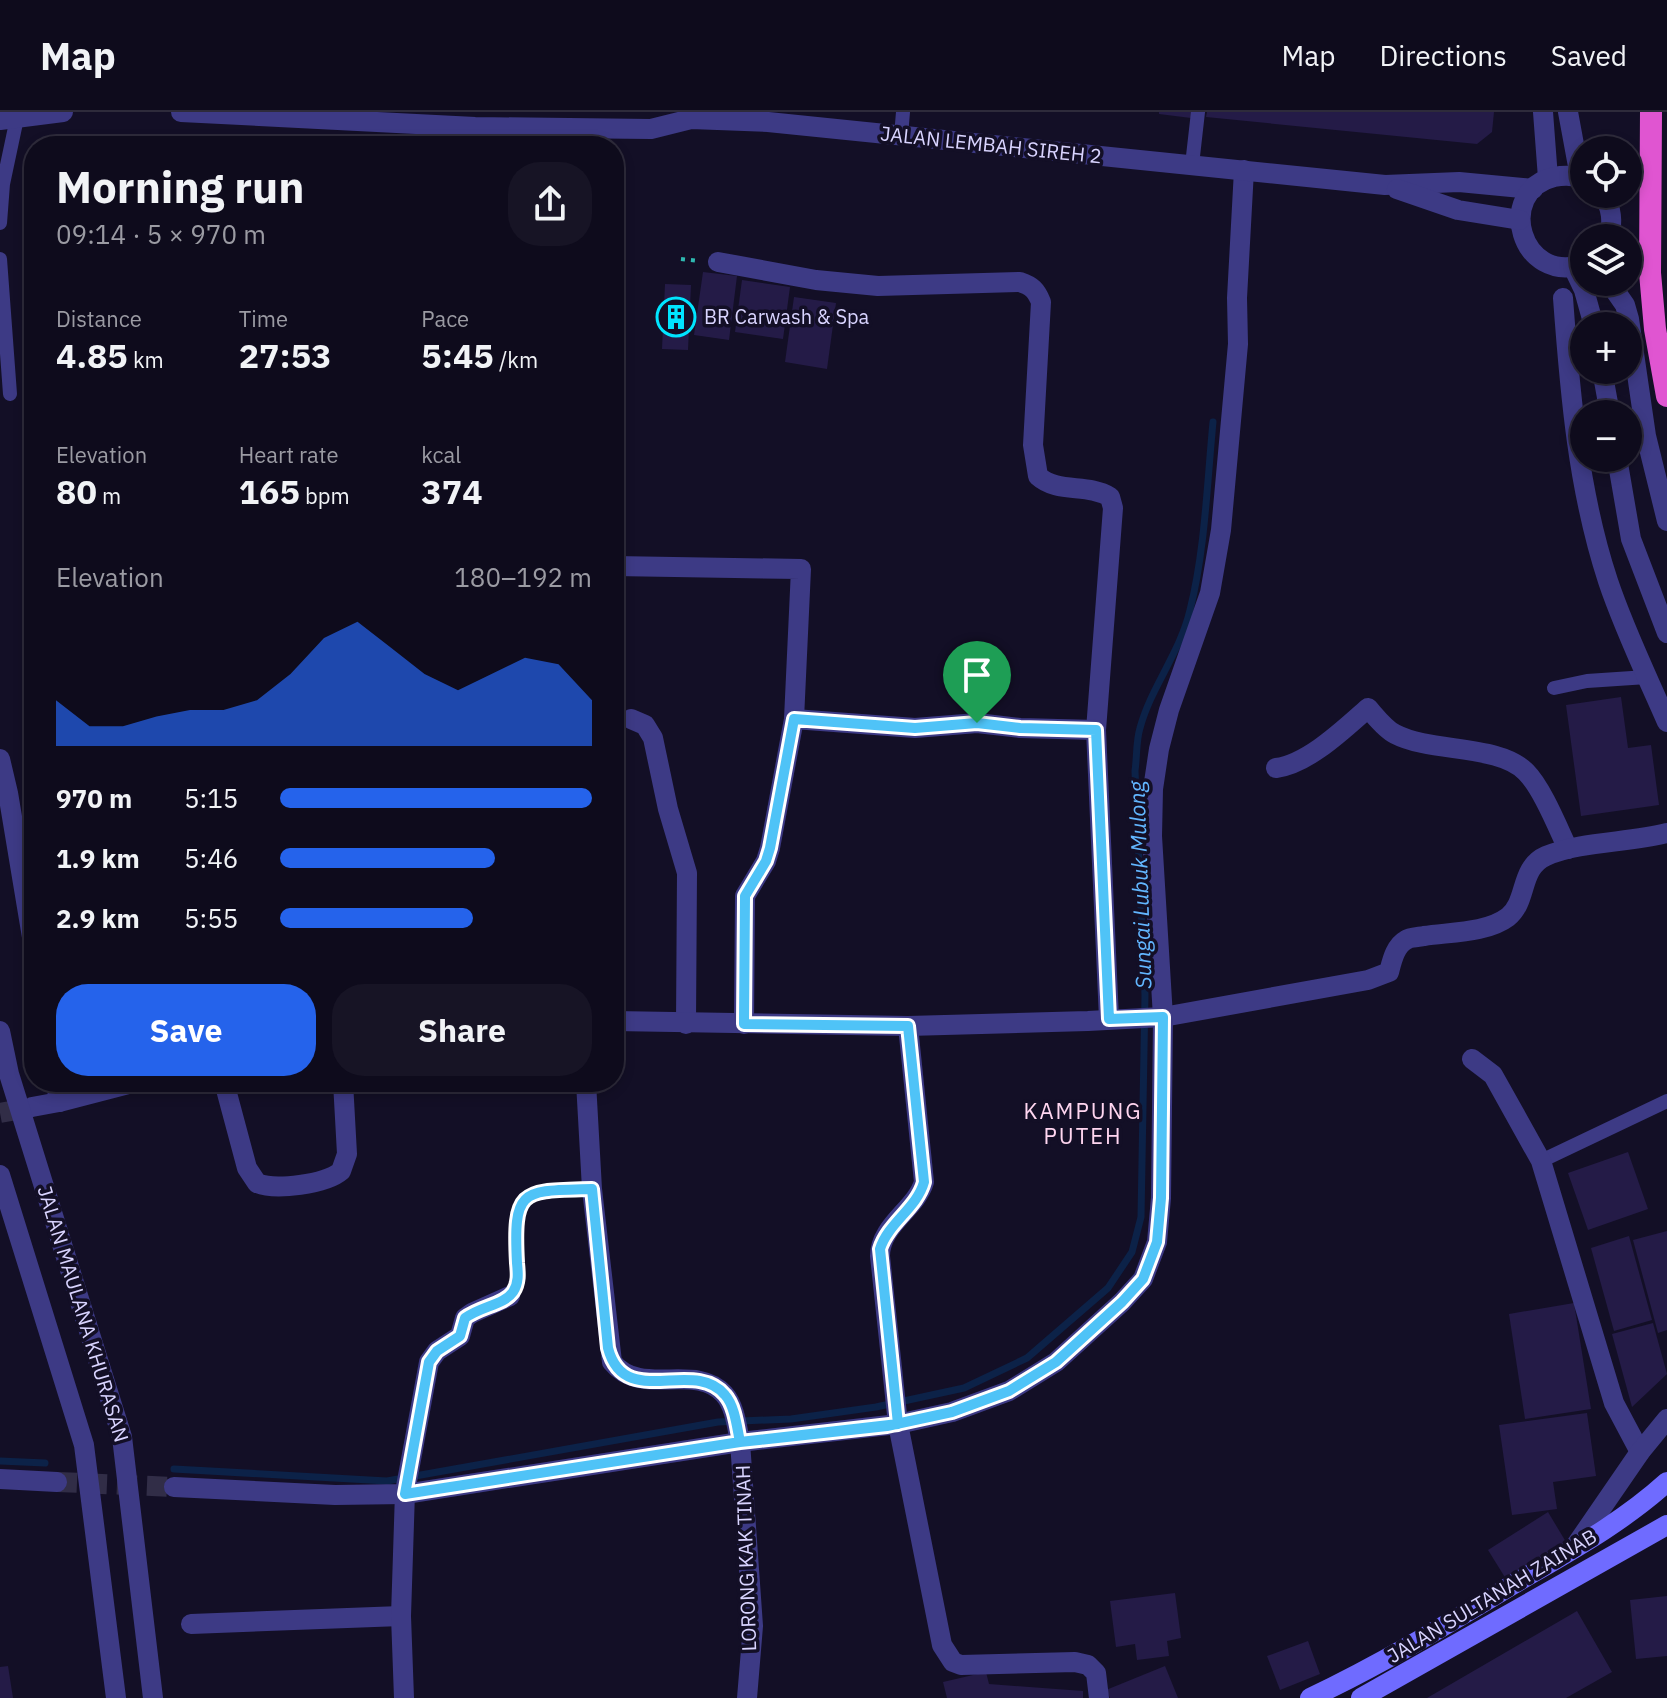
<!DOCTYPE html>
<meta charset="utf-8">
<style>
:root{--surface:#0e0b1c;--page:#171425;--text:#f1f3f6;--muted:#9b9ba3;--line:#2e2b3b;--accent:#2563eb}
body{margin:0;font-family:"IBM Plex Sans",sans-serif;background:var(--page);color:var(--text);height:100vh;display:flex;flex-direction:column;font-size:30px;white-space:nowrap}
*{box-sizing:border-box;margin:0}
p{font-size:26px;color:var(--muted)}
.icon{flex:none;width:44px;height:44px;fill:none;stroke:currentColor;stroke-width:2;stroke-linecap:round;stroke-linejoin:round}
.map{position:relative;flex:1;overflow:hidden}
.side{position:absolute;left:24px;top:24px;width:600px;height:956px;display:flex;flex-direction:column;background:var(--surface);border-radius:32px;box-shadow:0 4px 12px #0003,0 0 0 2px var(--line)}
.side>*{flex:none}
.controls{position:absolute;left:1570px;top:24px;display:grid;gap:16px}
.controls a{display:grid;place-items:center;width:72px;height:72px;border-radius:50%;background:var(--surface);box-shadow:0 4px 12px #0003,0 0 0 2px var(--line);font-size:40px}
.pin{position:absolute;display:grid;place-items:center;width:68px;height:68px;color:#fff;margin:-82px -34px;border-radius:50% 50% 50% 0;rotate:-45deg;box-shadow:0 0 8px #0007}
.pin .icon{rotate:45deg}
.round{display:grid;place-items:center;flex:none;width:84px;height:84px;border-radius:32px;background:var(--page)}
.head{display:flex;align-items:center;justify-content:space-between;height:136px;padding:0 32px}
h1{font-size:44px;font-weight:700;line-height:60px}
.figures{display:grid;grid-template-columns:repeat(3,1fr);gap:12px;height:136px;padding:8px 32px}
.figures div{display:grid;align-content:center}
.figures b{font-size:34px;font-weight:700}
.figures small{font-size:22px;font-weight:400}
.figures p{font-size:22px}
.chart{height:224px;padding:16px 32px}
.chart p{display:flex;justify-content:space-between}
.chart svg{width:100%;height:144px;margin-top:8px;fill:var(--accent);opacity:.7}
.action{display:flex;gap:16px;margin-top:auto;padding:16px 32px}
.action a{flex:1;height:92px;border-radius:32px;background:var(--accent);color:#fff;font-size:32px;font-weight:700;line-height:92px;text-align:center}
.action a+a{background:var(--page);color:var(--text)}
ul{padding:0 32px;list-style:none;font-size:26px}
li{display:grid;grid-template-columns:128px 96px 1fr;align-items:center;height:60px}
li i{height:20px;border-radius:10px;background:var(--accent)}
header{display:flex;align-items:center;gap:48px;box-sizing:border-box;height:112px;padding:0 40px;background:var(--surface);border-bottom:2px solid var(--line)}
header strong{font-size:38px}
nav{display:flex;gap:44px;margin-inline-start:auto;font-size:28px}
.map>svg:first-child{display:block}
</style>
<header>
<strong>Map</strong>
<nav><a>Map</a><a>Directions</a><a>Saved</a></nav>
</header>
<div class="map">
<svg width="1667" height="1586" viewBox="0 0 1667 1586">
<rect width="100%" height="100%" fill="#130f26"/>
<g fill="none" stroke-linecap="round" stroke-linejoin="round">
<g stroke="#0c2248" stroke-width="7">
<path d="M 0,1349 L 45,1351"/>
<path d="M 174,1357 L 387,1369 L 718,1310 L 791,1307 L 876,1295 L 964,1276 L 1027,1246 L 1108,1176 L 1132,1140 L 1141,1105 L 1145,883 L 1135,659 C 1137,645 1136,629 1140,616 C 1151,575 1180,541 1190,498 C 1205,438 1207,372 1213,310"/>
</g>
</g>
<g fill="#241b47">
<path d="M 1159,0 L 1192,0 L 1191,6 L 1159,2 Z"/>
<path d="M 1207,0 L 1494,0 L 1492,20 L 1477,32 L 1206,5 Z"/>
<path d="M 703,160 L 737,164 L 729,228 L 694,223 Z"/>
<path d="M 742,168 L 790,175 L 783,227 L 735,220 Z"/>
<path d="M 665,172 L 691,173 L 688,238 L 662,237 Z"/>
<path d="M 794,185 L 836,191 L 827,257 L 785,250 Z"/>
<path d="M 1621,585 L 1628,636 L 1651,633 L 1659,693 L 1581,704 L 1566,593 Z"/>
<path d="M 1628,1040 L 1648,1097 L 1588,1118 L 1568,1061 Z"/>
<path d="M 1667,1119 L 1667,1218 L 1658,1221 L 1633,1128 Z"/>
<path d="M 1629,1124 L 1652,1208 L 1614,1219 L 1591,1136 Z"/>
<path d="M 1574,1191 L 1591,1297 L 1525,1307 L 1509,1202 Z"/>
<path d="M 1653,1211 L 1667,1262 L 1632,1295 L 1612,1222 Z"/>
<path d="M 1587,1301 L 1596,1364 L 1553,1370 L 1557,1397 L 1512,1403 L 1499,1313 Z"/>
<path d="M 1548,1400 L 1566,1430 L 1506,1467 L 1488,1438 Z"/>
<path d="M 1175,1481 L 1181,1526 L 1167,1529 L 1169,1544 L 1137,1548 L 1135,1532 L 1116,1535 L 1110,1489 Z"/>
<path d="M 1667,1484 L 1667,1544 L 1636,1547 L 1630,1488 Z"/>
<path d="M 1577,1499 L 1612,1560 L 1566,1586 L 1427,1586 Z"/>
<path d="M 1308,1529 L 1320,1562 L 1280,1578 L 1267,1544 Z"/>
<path d="M 8,1554 L 13,1586 L 0,1586 L 0,1555 Z"/>
<path d="M 1165,1554 L 1178,1586 L 1110,1586 L 1106,1578 Z"/>
<path d="M 986,1560 L 989,1572 L 1083,1579 L 1083,1586 L 947,1586 L 943,1570 Z"/>
</g>
<g fill="none" stroke-linecap="round" stroke-linejoin="round">
<g stroke="#312d47" stroke-width="20" stroke-dasharray="20 10" stroke-linecap="butt">
<path d="M 0,1001 L 32,995"/>
<path d="M 57,1370 L 174,1375"/>
</g>
<g stroke="#2fb8b0" stroke-width="4" stroke-dasharray="4 6" stroke-linecap="butt">
<path d="M 681,147 L 699,149"/>
<path d="M 518,1164 C 517,1143 508,1092 532,1081 C 543,1076 558,1078 570,1078"/>
</g>
<g stroke="#3d3a85" stroke-width="14">
<path d="M 901,24 L 903,0"/>
<path d="M 1192,53 L 1198,0"/>
<path d="M 0,111 L 3,72 L 17,6"/>
<path d="M 0,147 L 10,282"/>
<path d="M 1554,576 L 1587,569 L 1647,565"/>
<path d="M 1541,1049 L 1667,989"/>
</g>
<g stroke="#3d3a85" stroke-width="20">
<path d="M 1543,0 L 1548,66"/>
<path d="M 1568,0 L 1580,65"/>
<path d="M 718,150 L 816,168 L 878,174 L 1020,170 C 1032,174 1036,178 1041,190 L 1033,333 L 1038,364 C 1058,382 1087,371 1110,385 L 1113,396 L 1096,618 L 1109,907"/>
<path d="M 1563,186 C 1570,281 1578,378 1608,469 C 1624,517 1647,564 1667,610"/>
<path d="M 614,454 L 801,457 L 794,607 L 770,736 L 766,749 L 745,784 L 744,912"/>
<path d="M 631,607 L 645,613 L 653,626 L 668,697 L 687,761 L 686,912"/>
<path d="M 794,607 L 915,616 L 977,611 L 1020,616 L 1096,618"/>
<path d="M 0,647 L 8,681 L 34,837"/>
<path d="M 1276,656 C 1308,652 1344,617 1368,596 C 1376,605 1385,617 1395,622 C 1431,641 1499,632 1526,660 C 1542,676 1558,716 1568,737"/>
<path d="M 614,909 L 908,914 L 1088,909 L 1163,905 L 1368,868 L 1389,860 C 1392,849 1395,834 1406,828 C 1410,825 1419,825 1424,824 C 1450,820 1487,821 1508,805 C 1528,789 1519,756 1546,744 C 1581,729 1629,731 1667,721"/>
<path d="M 908,914 L 924,1070 C 916,1097 880,1113 880,1144 L 898,1312 L 942,1533 L 953,1550 L 961,1553 L 1075,1550 L 1088,1553 L 1096,1561 L 1099,1586"/>
<path d="M 1472,947 L 1493,963 L 1541,1049 L 1614,1291 L 1640,1340"/>
<path d="M 56,970 L 59,990"/>
<path d="M 224,970 L 247,1056 L 257,1071 C 275,1079 326,1072 341,1059 L 347,1042 L 343,970"/>
<path d="M 586,970 L 592,1077 L 612,1250 C 641,1286 695,1250 724,1282 C 735,1294 737,1315 740,1330 L 753,1514 L 747,1586"/>
<path d="M 32,995 L 59,990 L 136,970"/>
<path d="M 0,1367 L 57,1370"/>
<path d="M 174,1375 L 335,1383 L 405,1382 L 740,1330 L 898,1312 L 952,1300 L 1009,1279 L 1056,1250 L 1122,1190 L 1143,1167 L 1157,1130 L 1161,1086 L 1163,905 L 1152,724 L 1153,677 L 1159,637 L 1169,598 L 1210,481 L 1221,418 L 1238,232 L 1237,186 L 1244,58"/>
<path d="M 191,1512 L 401,1504"/>
<path d="M 404,1586 L 401,1504 L 405,1380 L 429,1250 L 437,1239 L 460,1224 L 465,1206 L 472,1201 L 510,1184"/>
</g>
<g stroke="#3d3a85" stroke-width="20">
<path d="M 181,0 L 475,15 L 651,17 L 691,7 L 768,10 L 1385,73 L 1459,70 L 1533,77"/>
<path d="M 0,8 L 63,0"/>
<path d="M 1584,67 C 1574,63 1564,63 1554,65 C 1495,79 1520,174 1584,152"/>
<path d="M 1397,77 L 1458,98 L 1520,108"/>
<path d="M 1603,82 C 1612,97 1613,109 1609,126"/>
<path d="M 1573,155 L 1584,178 L 1594,214"/>
<path d="M 1609,170 L 1625,193 L 1629,207 L 1646,324 L 1667,409"/>
<path d="M 1602,258 L 1610,302"/>
<path d="M 1617,346 L 1631,427 L 1667,521"/>
<path d="M 0,919 L 9,962 L 122,1325 L 153,1586"/>
<path d="M 0,1063 L 84,1333 L 116,1586"/>
<path d="M 1574,1436 L 1640,1340 L 1667,1307"/>
</g>
<g stroke="#6f6bff" stroke-width="20">
<path d="M 1310,1586 C 1382,1552 1451,1510 1519,1469 C 1570,1439 1623,1410 1667,1370"/>
<path d="M 1361,1586 L 1667,1413"/>
</g>
<path stroke="#e055d1" stroke-width="22" d="M 1651,0 L 1650,161 L 1655,217 L 1667,284"/>
</g>
<g fill="none" stroke-linecap="round" stroke-linejoin="round">
<defs>
<path id="route" d="M 977,611 L 1020,616 L 1096,618 L 1109,907 L 1163,905 L 1161,1086 L 1157,1130 L 1143,1167 L 1122,1190 L 1056,1250 L 1009,1279 L 952,1300 L 887,1314 L 740,1330 L 405,1382 L 429,1250 L 437,1239 L 460,1224 L 465,1206 C 481,1194 504,1193 513,1180 C 519,1171 518,1161 517,1151 C 513,1075 522,1079 592,1077 L 608,1236 C 624,1299 694,1245 725,1283 C 735,1294 737,1316 740,1330 L 898,1312 L 880,1137 C 888,1111 917,1096 924,1070 L 908,914 L 744,912 L 745,784 L 766,749 L 770,736 L 794,607 L 915,616 L 977,611"/>
</defs>
<use href="#route" stroke="#fff" stroke-width="16"/>
<use href="#route" stroke="#4fc3f7" stroke-width="10"/>
</g>
<defs>
<symbol id="building-ring" viewBox="-11 -11 22 22"><circle r="9.5" fill="#130f26" stroke="#00e5ff" stroke-width="1.5"/><path d="M-4-6H4V6H1V3H-1V6H-4ZM-2.5-4.3h1.7v1.8h-1.7ZM.8-4.3h1.7v1.8H.8ZM-2.5-1h1.7V.8h-1.7ZM.8-1h1.7V.8H.8Z" fill="#00e5ff"/></symbol>
</defs>
<g fill-rule="evenodd">
<use href="#building-ring" x="654" y="183" width="44" height="44"/>
</g>
<g text-anchor="middle" stroke-width="7" stroke-linejoin="round" paint-order="stroke">
<g font-size="20" fill="#d9d4ff" stroke="#130f26">
<text transform="translate(991 33) rotate(6)" y="7">JALAN LEMBAH SIREH 2</text>
<text transform="translate(83 1202) rotate(73)" y="7">JALAN MAULANA KHURASAN</text>
<text transform="translate(746 1446) rotate(-92)" y="7">LORONG KAK TINAH</text>
<text transform="translate(1492 1484) rotate(-31)" y="7">JALAN SULTANAH ZAINAB</text>
</g>
<g font-size="20" fill="#d9d4ff" stroke="#130f26" text-anchor="start">
<text x="704" y="212">BR Carwash &amp; Spa</text>
</g>
<g font-size="22" font-style="italic" fill="#62b6ff" stroke="#130f26">
<text transform="translate(1140 773) rotate(-92)" y="8">Sungai Lubuk Mulong</text>
</g>
<g font-size="22" letter-spacing="2" fill="#ffd6f0" stroke="#130f26">
<text x="1083" y="1007">KAMPUNG<tspan x="1083" dy="25">PUTEH</tspan></text>
</g>
</g>
</svg>
<div class="controls">
<a><svg class="icon" aria-label="locate" viewBox="0 0 24 24"><circle cx="12" cy="12" r="6"/><path d="M12 2v4M12 18v4M2 12h4M18 12h4"/></svg></a>
<a><svg class="icon" aria-label="layers" viewBox="0 0 24 24"><path d="M12 4l9 5-9 5-9-5zM3 14l9 5 9-5"/></svg></a>
<a>+</a>
<a>−</a>
</div>
<div class="pin" style="left:977px;top:611px;background:#1e9e55"><svg class="icon" aria-label="arrive" viewBox="0 0 24 24"><path d="M6 21V4h12l-3 4 3 4H6"/></svg></div>
<section class="side">
<div class="head"><div><h1>Morning run</h1><p>09:14 · 5 × 970 m</p></div><a class="round"><svg class="icon" aria-label="share" viewBox="0 0 24 24"><path d="M12 15V3M7 8l5-5 5 5M5 13v7h14v-7"/></svg></a></div>
<div class="figures">
<div><p>Distance</p><b>4.85<small> km</small></b></div>
<div><p>Time</p><b>27:53</b></div>
<div><p>Pace</p><b>5:45<small> /km</small></b></div>
</div>
<div class="figures">
<div><p>Elevation</p><b>80<small> m</small></b></div>
<div><p>Heart rate</p><b>165<small> bpm</small></b></div>
<div><p>kcal</p><b>374</b></div>
</div>
<div class="chart"><p><span>Elevation</span>180–192 m</p>
<svg viewBox="0 0 160 44" preserveAspectRatio="none"><path d="M0 44V30L10 38L20 38L30 35L40 33L50 33L60 30L70 22L80 11L90 6L100 14L110 22L120 27L130 22L140 17L150 19L160 30V44z"/></svg>
</div>
<ul>
<li><b>970 m</b>5:15<i style="width:100%"></i></li>
<li><b>1.9 km</b>5:46<i style="width:69%"></i></li>
<li><b>2.9 km</b>5:55<i style="width:62%"></i></li>
</ul>
<div class="action"><a>Save</a><a>Share</a></div>
</section>
</div>
